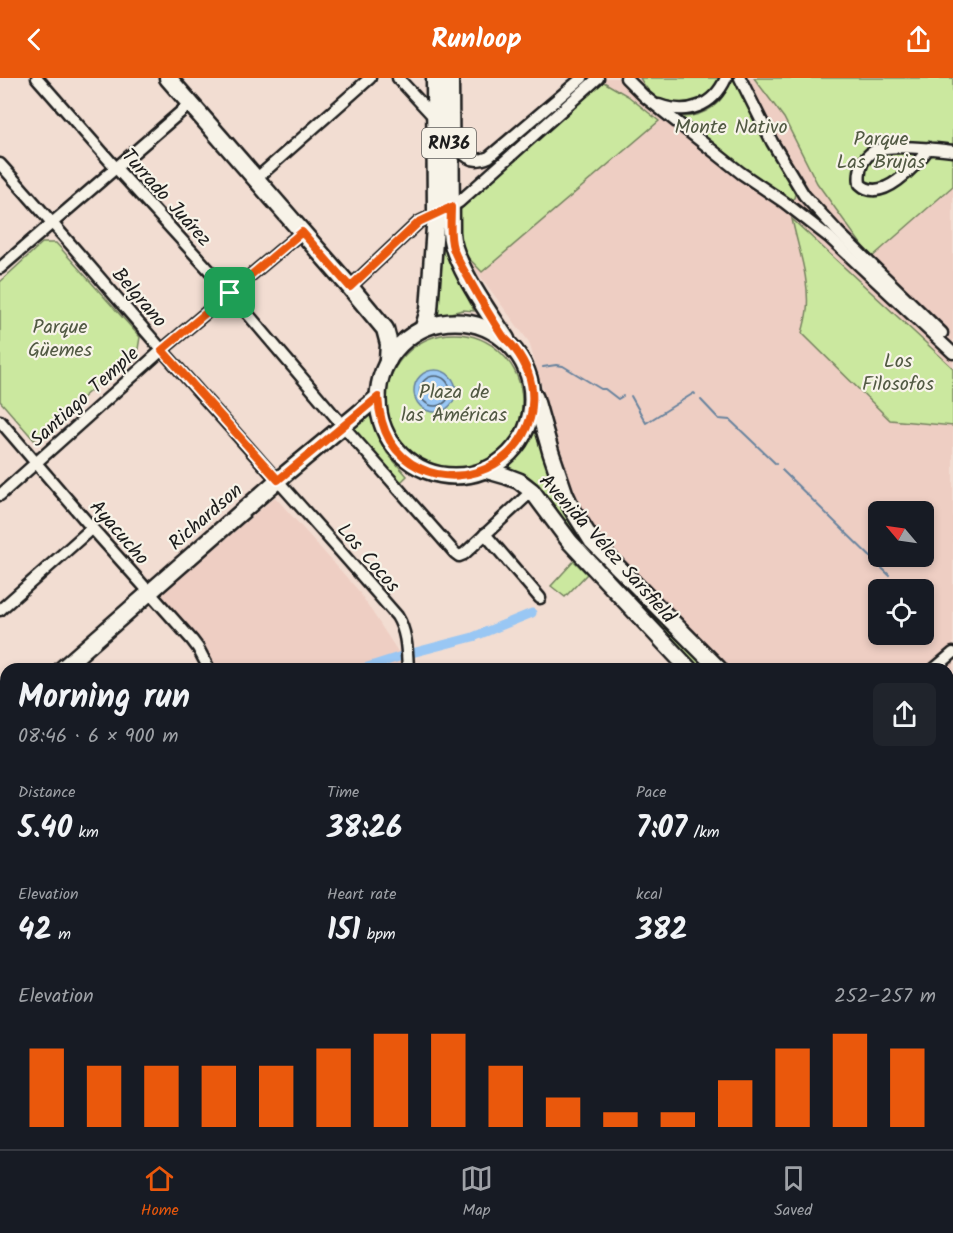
<!DOCTYPE html>
<meta charset="utf-8">
<style>
:root{--surface:#171b24;--page:#20242c;--text:#f1f3f6;--muted:#9ea1a6;--line:#363941;--accent:#ea580c}
body{margin:0;font-family:Kalam,sans-serif;background:var(--page);color:var(--text);height:100vh;display:flex;flex-direction:column;font-size:22px;white-space:nowrap}
*{box-sizing:border-box;margin:0}
p{font-size:20px;color:var(--muted)}
.icon{flex:none;width:33px;height:33px;fill:none;stroke:currentColor;stroke-width:2;stroke-linecap:round;stroke-linejoin:round}
.map{position:relative;flex:1;overflow:hidden}
.panel{position:absolute;left:0px;top:585px;width:954px;height:486px;display:flex;flex-direction:column;background:var(--surface);border-radius:18px 18px 0 0;box-shadow:0 3px 9px #0003}
.panel>*{flex:none}
.needle{width:39px;rotate:299deg}
.fabs{position:absolute;left:868px;top:423px;display:grid;gap:12px}
.fabs a{display:grid;place-items:center;width:66px;height:66px;border-radius:9px;background:var(--surface);box-shadow:0 3px 9px #0003;font-size:30px}
.pin{position:absolute;display:grid;place-items:center;width:51px;height:51px;color:#fff;margin:-26px;border-radius:12px;box-shadow:0 3px 9px #0006}
.round{display:grid;place-items:center;flex:none;width:63px;height:63px;border-radius:9px;background:var(--page)}
.summary{display:flex;align-items:center;justify-content:space-between;height:102px;padding:0 18px}
h1{font-size:33px;font-weight:600;line-height:45px}
.stats{display:grid;grid-template-columns:repeat(3,1fr);gap:9px;height:102px;padding:6px 18px}
.stats div{display:grid;align-content:center}
.stats b{font-size:30px;font-weight:600}
.stats small{font-size:16px;font-weight:400}
.stats p{font-size:16px}
.chart{height:168px;padding:12px 18px}
.chart p{display:flex;justify-content:space-between}
.chart svg{width:100%;height:108px;margin-top:6px;stroke:var(--accent);stroke-width:6}
header{display:flex;justify-content:space-between;align-items:center;height:78px;padding:0 18px;background:var(--accent);color:#fff;font-size:27px;font-weight:600}
.tabs{display:flex;justify-content:space-around;align-items:center;height:84px;border-top:2px solid var(--line);background:var(--surface);font-size:16px;color:var(--muted)}
.tabs a{display:grid;justify-items:center;gap:3px}
.tabs .selected{color:var(--accent)}
.map>svg:first-child{display:block}
</style>
<header><svg class="icon" aria-label="back" viewBox="0 0 24 24"><path d="M15 5l-7 7 7 7"/></svg>Runloop<svg class="icon" aria-label="share" viewBox="0 0 24 24"><path d="M12 15V3M7 8l5-5 5 5M5 13v7h14v-7"/></svg></header>
<div class="map">
<svg width="953" height="1071" viewBox="0 0 953 1071">
<rect width="100%" height="100%" fill="#f2ddd2"/>
<filter id="ink" filterUnits="userSpaceOnUse"><feTurbulence type="fractalNoise" baseFrequency=".0167" numOctaves="2"/><feDisplacementMap in="SourceGraphic" scale="12" xChannelSelector="R" yChannelSelector="G"/><feConvolveMatrix kernelMatrix="1 2 1 2 8 2 1 2 1" color-interpolation-filters="sRGB"/></filter>
<g filter="url(#ink)">
<g fill="#eecec3" fill-rule="evenodd">
<path d="M 605,0 L 953,0 L 953,811 L 948,806 L 948,591 L 727,591 L 601,469 L 580,433 L 569,401 L 529,264 L 460,171 L 459,133 ZM 879,434 L 924,434 L 924,478 L 879,478 ZM 879,512 L 924,512 L 924,556 L 879,556 Z"/>
<path d="M 275,419 L 358,512 L 404,583 L 404,591 L 215,591 L 205,567 L 164,522 L 162,516 Z"/>
</g>
<g fill="#cbe89f" stroke="#74825e" stroke-width="1.5">
<path d="M 640,0 L 721,0 C 698,35 661,38 640,0 Z"/>
<path d="M 730,0 L 734,0 L 795,116 L 794,120 L 790,123 L 787,122 L 678,39 C 703,40 726,26 730,0 Z"/>
<path d="M 754,0 L 953,0 L 953,108 L 871,180 L 817,105 L 784,40 Z"/>
<path d="M 602,3 L 628,18 L 659,43 L 482,194 L 460,171 L 458,163 L 459,133 Z"/>
<path d="M 792,141 L 953,290 L 953,348 L 890,342 L 802,255 C 804,248 806,240 807,232 C 810,202 798,170 792,141 Z"/>
<path d="M 438,155 L 441,155 L 446,174 L 474,233 L 463,232 L 438,238 Z"/>
<path d="M 42,165 L 56,165 L 140,259 L 138,271 L 34,362 L 0,323 L 0,204 Z"/>
<circle cx="454" cy="324" r="68"/>
<path d="M 362,338 L 370,338 L 387,375 L 407,398 L 400,405 L 353,352 L 353,348 Z"/>
<path d="M 532,347 C 549,389 562,436 591,472 L 712,591 L 701,591 L 584,476 L 532,401 L 525,396 L 507,390 C 517,376 528,364 532,347 Z"/>
<path d="M 574,483 L 587,496 L 565,519 L 551,508 Z"/>
<path d="M 948,609 L 953,615 L 953,799 L 948,794 Z"/>
<path d="M 948,838 L 953,843 L 953,912 L 948,906 Z"/>
</g>
<g fill="#99c7f4" stroke="#67839e" stroke-width="1.5">
<circle cx="435" cy="313" r="21"/>
<path d="M 6,709 L 6,757 L 0,773 L 0,728 Z"/>
</g>
<g fill="none" stroke-linecap="round" stroke-linejoin="round">
<circle stroke="#4e6072" stroke-width="1.5" cx="435" cy="313" r="15"/>
<g stroke="#67839e" stroke-width="2">
<path d="M 543,289 L 556,287 L 563,288 L 601,311 L 605,311 L 618,321 L 623,318"/>
<path d="M 631,318 L 646,345 L 694,315 L 695,316"/>
<path d="M 701,322 L 719,341 L 730,342 L 776,386"/>
<path d="M 782,392 L 889,497"/>
</g>
<g stroke="#99c7f4" stroke-width="9">
<path d="M 408,576 L 473,559 L 532,535"/>
<path d="M 361,591 L 405,577"/>
</g>
<defs>
<g id="minor">
<path d="M 37,0 L 116,90 L 230,215 L 344,349 L 455,475 L 459,478 L 464,476 L 532,413"/>
<path d="M 398,0 L 436,41"/>
<path d="M 626,0 L 644,18 L 673,41 L 741,95 L 784,124 L 829,159 L 953,275"/>
<path d="M 740,0 L 772,64 L 804,117 L 838,154 L 942,255"/>
<path d="M 659,27 C 687,37 713,29 726,0"/>
<path d="M 451,60 C 462,75 469,88 489,79 L 582,0"/>
<path d="M 929,70 C 916,87 882,127 860,106 C 858,93 862,80 874,73 C 888,66 936,71 953,73"/>
<path d="M 0,86 C 55,147 108,210 162,272 C 240,361 319,448 397,538 C 407,554 407,573 408,591"/>
<path d="M 256,101 L 370,0"/>
<path d="M 0,190 L 190,26"/>
<path d="M 350,209 L 419,144 L 451,129 L 459,124 L 598,0"/>
<path d="M 0,343 L 92,450 L 192,562 L 198,570 L 209,591"/>
<path d="M 0,417 L 162,272 L 302,154"/>
<path d="M 485,456 L 540,520"/>
<path d="M 0,532 L 92,450"/>
<path d="M 934,591 L 953,575"/>
<path d="M 0,840 L 6,843"/>
<path d="M 0,926 L 6,929"/>
<path d="M 948,1047 L 953,1053"/>
<path d="M 218,1065 L 223,1071"/>
<path d="M 555,1065 L 562,1071"/>
<path d="M 796,1065 L 804,1071"/>
<path d="M 87,1071 L 92,1065"/>
<path d="M 275,1071 L 277,1065"/>
<path d="M 402,1071 L 404,1065"/>
<path d="M 572,1071 L 577,1065"/>
<path d="M 685,1071 L 690,1065"/>
</g>
<g id="secondary">
<circle cx="455" cy="321" r="77"/>
<path d="M 535,319 L 551,375 L 565,416 L 572,431 L 592,463 L 719,591"/>
<path d="M 485,392 L 506,398 L 519,403 L 532,413 L 570,464 L 689,591"/>
<path d="M 62,591 L 278,402 L 378,319"/>
<path d="M 0,628 L 6,635"/>
<path d="M 0,798 L 6,781"/>
<path d="M 948,817 L 953,822"/>
<path d="M 948,838 L 953,843"/>
<path d="M 948,906 L 953,912"/>
<path d="M 0,964 L 6,967"/>
<path d="M 0,997 L 6,1000"/>
<path d="M 98,1065 L 104,1071"/>
<path d="M 145,1065 L 151,1071"/>
</g>
<g id="primary">
<path d="M 168,0 L 350,209 L 385,251 L 389,266 L 388,282"/>
<path d="M 450,0 L 451,154 C 452,184 489,235 506,261"/>
<path d="M 424,249 L 429,232 L 436,135 L 435,0"/>
</g>
</defs>
<use href="#minor" stroke="#1c1c1c" stroke-width="15"/>
<use href="#secondary" stroke="#1c1c1c" stroke-width="20"/>
<use href="#primary" stroke="#1c1c1c" stroke-width="21"/>
<use href="#minor" stroke="#f7f3e8" stroke-width="10"/>
<use href="#secondary" stroke="#f7f3e8" stroke-width="15"/>
<use href="#primary" stroke="#f7f3e8" stroke-width="16"/>
</g>
</g>
<g fill="none" stroke-linecap="round" stroke-linejoin="round" filter="url(#ink)">
<defs>
<path id="route" d="M 451,129 C 451,143 449,157 453,170 C 457,182 464,192 470,203 C 480,221 491,240 503,258 C 507,263 512,266 515,271 C 528,288 534,307 532,327 C 532,337 528,348 523,357 C 495,407 421,413 390,363 C 382,349 379,335 378,319 L 278,402 L 162,272 L 302,154 L 350,209 L 419,144 Z"/>
</defs>
<use href="#route" stroke="#fff" stroke-width="12"/>
<use href="#route" stroke="#ea580c" stroke-width="8"/>
</g>
<g text-anchor="middle" stroke-width="4.5" stroke-linejoin="round" paint-order="stroke">
<rect fill="#f7f3e8" stroke="#5e5c59" stroke-width="1.5" x="422" y="50" width="54" height="30" rx="4.5"/>
<g font-size="18" font-weight="bold" fill="#1c1c1c">
<text x="449" y="71">RN36</text>
</g>
<g font-size="20" fill="#515943" stroke="#f7f3e8">
<text x="731" y="55">Monte Nativo</text>
<text x="881" y="67">Parque<tspan x="881" dy="23">Las Brujas</tspan></text>
<text x="60" y="255">Parque<tspan x="60" dy="23">Güemes</tspan></text>
<text x="898" y="289">Los<tspan x="898" dy="23">Filosofos</tspan></text>
<text x="454" y="320">Plaza de<tspan x="454" dy="23">las Américas</tspan></text>
</g>
<g font-size="20" fill="#1c1c1c" stroke="#f7f3e8">
<text transform="translate(167 119) rotate(48)" y="7">Turrado Juárez</text>
<text transform="translate(140 219) rotate(49)" y="7">Belgrano</text>
<text transform="translate(84 318) rotate(-42)" y="7">Santiago Temple</text>
<text transform="translate(205 438) rotate(-41)" y="7">Richardson</text>
<text transform="translate(120 454) rotate(49)" y="7">Ayacucho</text>
<text transform="translate(608 470) rotate(48)" y="7">Avenida Vélez Sarsfield</text>
<text transform="translate(369 479) rotate(49)" y="7">Los Cocos</text>
</g>
</g>
</svg>
<div class="fabs">
<a><svg class="needle" viewBox="-14 -14 28 28"><path d="M0-13l5 13h-10z" fill="#e53935"/><path d="M0 13l5-13h-10z" fill="#9ea1a6"/></svg></a>
<a><svg class="icon" aria-label="locate" viewBox="0 0 24 24"><circle cx="12" cy="12" r="6"/><path d="M12 2v4M12 18v4M2 12h4M18 12h4"/></svg></a>
</div>
<div class="pin" style="left:230px;top:215px;background:#1e9e55"><svg class="icon" aria-label="arrive" viewBox="0 0 24 24"><path d="M6 21V4h12l-3 4 3 4H6"/></svg></div>
<section class="panel">
<div class="summary"><div><h1>Morning run</h1><p>08:46 · 6 × 900 m</p></div><a class="round"><svg class="icon" aria-label="share" viewBox="0 0 24 24"><path d="M12 15V3M7 8l5-5 5 5M5 13v7h14v-7"/></svg></a></div>
<div class="stats">
<div><p>Distance</p><b>5.40<small> km</small></b></div>
<div><p>Time</p><b>38:26</b></div>
<div><p>Pace</p><b>7:07<small> /km</small></b></div>
</div>
<div class="stats">
<div><p>Elevation</p><b>42<small> m</small></b></div>
<div><p>Heart rate</p><b>151<small> bpm</small></b></div>
<div><p>kcal</p><b>382</b></div>
</div>
<div class="chart"><p><span>Elevation</span>252–257 m</p>
<svg viewBox="0 0 160 44" preserveAspectRatio="none"><path d="M5 44V12M15 44V19M25 44V19M35 44V19M45 44V19M55 44V12M65 44V6M75 44V6M85 44V19M95 44V32M105 44V38M115 44V38M125 44V25M135 44V12M145 44V6M155 44V12"/></svg>
</div>
</section>
</div>
<nav class="tabs">
<a class="selected"><svg class="icon" aria-label="home" viewBox="0 0 24 24"><path d="M3 11l9-7 9 7M6 9v11h12V9"/></svg>Home</a>
<a><svg class="icon" aria-label="map" viewBox="0 0 24 24"><path d="M3 6l6-2 6 2 6-2v14l-6 2-6-2-6 2zM9 4v14M15 6v14"/></svg>Map</a>
<a><svg class="icon" aria-label="saved" viewBox="0 0 24 24"><path d="M7 4h10v16l-5-4-5 4z"/></svg>Saved</a>
</nav>
